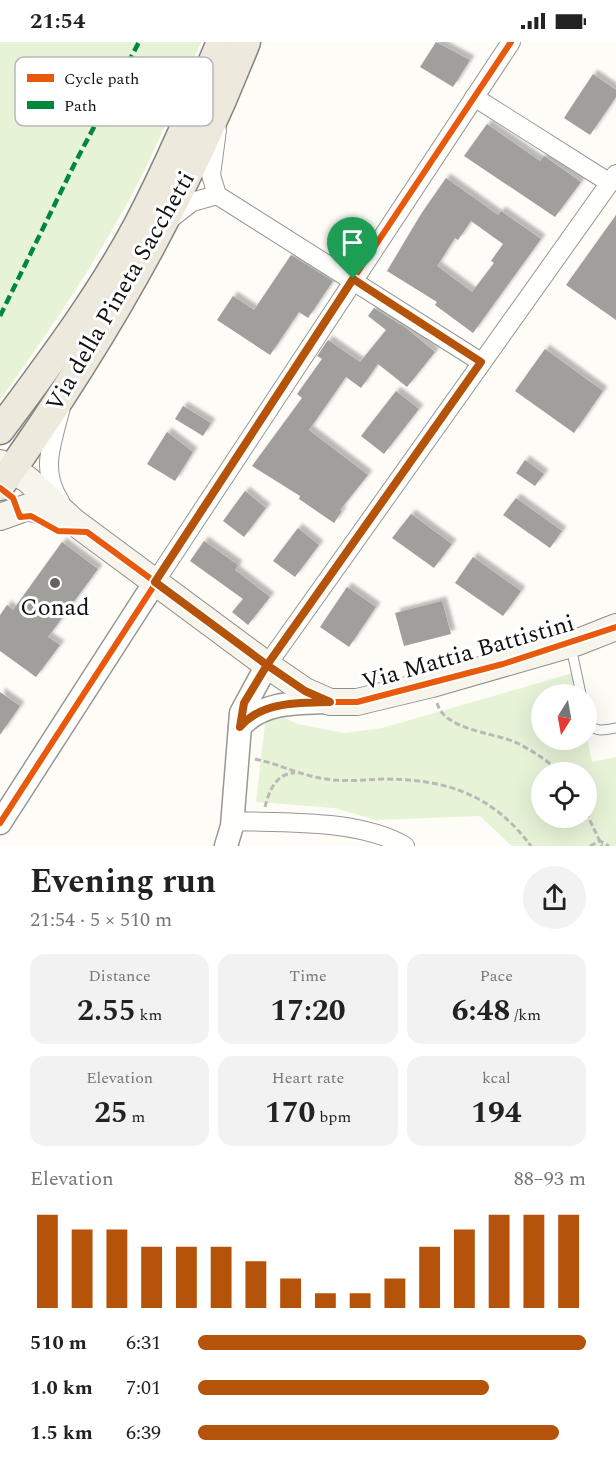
<!DOCTYPE html>
<meta charset="utf-8">
<style>
:root{--surface:#fff;--page:#f2f2f2;--text:#222;--muted:#767676;--accent:#b45309}
body{margin:0;font-family:Spectral,serif;background:var(--page);color:var(--text);height:100vh;display:flex;flex-direction:column;font-size:22px;white-space:nowrap}
*{box-sizing:border-box;margin:0}
p{font-size:20px;color:var(--muted)}
.icon{flex:none;width:33px;height:33px;fill:none;stroke:currentColor;stroke-width:2;stroke-linecap:round;stroke-linejoin:round}
.map{position:relative;height:804px;overflow:hidden}
.drawer{display:flex;flex-direction:column;background:var(--surface);flex:1}
.drawer>*{flex:none}
.needle{width:39px;rotate:191deg}
.controls{position:absolute;left:531px;top:642px;display:grid;gap:12px}
.controls a{display:grid;place-items:center;width:66px;height:66px;border-radius:50%;background:var(--surface);box-shadow:0 6px 24px #0002;font-size:30px}
.pin{position:absolute;display:grid;place-items:center;width:51px;height:51px;color:#fff;margin:-62px -26px;border-radius:50% 50% 50% 0;rotate:-45deg;box-shadow:0 0 6px #0007}
.pin .icon{rotate:45deg}
.round{display:grid;place-items:center;flex:none;width:63px;height:63px;border-radius:32px;background:var(--page)}
.head{display:flex;align-items:center;justify-content:space-between;height:102px;padding:0 30px}
h1{font-size:33px;font-weight:700;line-height:45px}
.metrics{display:grid;grid-template-columns:repeat(3,1fr);gap:9px;height:102px;padding:6px 30px}
.metrics div{display:grid;align-content:center;border-radius:15px;background:var(--page);text-align:center}
.metrics b{font-size:30px;font-weight:700}
.metrics small{font-size:16px;font-weight:400}
.metrics p{font-size:16px}
.chart{height:168px;padding:12px 30px}
.chart p{display:flex;justify-content:space-between}
.chart svg{width:100%;height:108px;margin-top:6px;stroke:var(--accent);stroke-width:6}
ul{padding:0 30px;list-style:none;font-size:20px}
li{display:grid;grid-template-columns:96px 72px 1fr;align-items:center;height:45px}
li i{height:15px;border-radius:8px;background:var(--accent)}
.status{display:flex;justify-content:space-between;align-items:center;height:42px;padding:0 30px;background:var(--surface);direction:ltr}
.status svg{height:16px;fill:currentColor}
.map>svg:first-child{display:block}
</style>
<div class="status"><b>21:54</b><svg viewBox="0 0 49 12"><path d="M0 12V9h3v3zM5 12V6h3v6zM10 12V3h3v9zM15 12V0h3v12zM26 1h20v11H26zM47 4h2v5h-2z"/></svg></div>
<div class="map">
<svg width="616" height="804" viewBox="0 0 616 804">
<defs>
<filter id="shadow"><feDropShadow dx="4.5" dy="-4.5" stdDeviation="1.5" flood-color="#0004"/></filter>
</defs>
<rect width="100%" height="100%" fill="#fdfcf7"/>
<g fill="#e7f3d7" fill-rule="evenodd">
<path d="M 0,0 L 201,0 C 179,52 158,104 131,154 C 93,225 47,292 0,358 Z"/>
<path d="M 573,631 L 577,652 L 542,652 L 542,698 L 586,698 L 587,695 L 592,720 L 616,715 L 616,804 L 512,804 L 480,774 L 376,778 L 334,766 L 256,760 L 265,682 L 278,673 L 298,682 L 344,691 L 382,686 ZM 542,730 L 586,730 L 586,776 L 542,776 Z"/>
</g>
<g fill="#a19f9c" fill-rule="evenodd" filter="url(#shadow)">
<path d="M 436,0 L 470,18 L 453,45 L 420,25 Z"/>
<path d="M 593,32 L 616,48 L 616,55 L 590,93 L 564,76 Z"/>
<path d="M 487,82 L 540,119 L 544,114 L 581,140 L 555,175 L 464,114 Z"/>
<path d="M 446,136 L 498,173 L 501,169 L 541,197 L 473,291 L 435,263 L 437,260 L 387,229 L 421,172 ZM 471,179 L 503,202 L 491,219 L 494,221 L 472,250 L 437,224 L 455,196 L 458,198 Z"/>
<path d="M 616,173 L 616,278 L 566,243 Z"/>
<path d="M 291,213 L 333,239 L 308,276 L 299,270 L 270,313 L 217,278 L 233,254 L 254,268 Z"/>
<path d="M 374,266 L 406,286 L 435,310 L 407,345 L 378,322 L 361,346 L 346,335 L 309,388 L 368,433 L 340,468 L 342,469 L 334,481 L 299,457 L 300,454 L 252,424 L 302,356 L 297,352 L 322,317 L 317,314 L 328,298 L 360,320 L 386,288 L 368,274 Z"/>
<path d="M 545,307 L 603,349 L 574,391 L 515,349 Z"/>
<path d="M 396,349 L 419,367 L 384,412 L 361,394 Z"/>
<path d="M 183,364 L 211,381 L 203,394 L 175,377 Z"/>
<path d="M 167,390 L 193,410 L 175,439 L 147,422 Z"/>
<path d="M 525,418 L 544,432 L 535,444 L 516,431 Z"/>
<path d="M 245,449 L 266,466 L 244,495 L 223,479 Z"/>
<path d="M 516,456 L 562,489 L 550,506 L 503,473 Z"/>
<path d="M 411,472 L 452,502 L 434,526 L 392,496 Z"/>
<path d="M 298,486 L 319,503 L 295,535 L 273,519 Z"/>
<path d="M 204,499 L 238,523 L 235,528 L 270,555 L 248,583 L 232,570 L 243,557 L 190,519 Z"/>
<path d="M 62,500 L 98,527 L 48,595 L 60,603 L 36,635 L 0,609 L 0,573 L 7,563 L 13,568 Z"/>
<path d="M 473,515 L 521,549 L 503,574 L 455,541 Z"/>
<path d="M 347,545 L 376,565 L 349,605 L 320,585 Z"/>
<path d="M 442,559 L 451,592 L 404,604 L 395,571 Z"/>
<path d="M 0,650 L 20,664 L 0,693 Z"/>
</g>
<g fill="none" stroke-linecap="round" stroke-linejoin="round">
<defs>
<g id="service">
<path d="M 571,605 L 581,652"/>
<path d="M 586,676 C 593,691 601,689 616,686"/>
</g>
<g id="minor">
<path d="M 474,55 L 610,141"/>
<path d="M 217,88 L 211,133 L 217,153 L 481,320"/>
<path d="M 169,178 L 192,160 L 217,153"/>
<path d="M 60,459 C 39,428 53,399 61,365"/>
<path d="M 155,540 L 511,0"/>
<path d="M 267,623 L 616,132"/>
<path d="M 232,779 C 285,781 359,777 405,804"/>
</g>
<g id="tertiary">
<path d="M 240,685 C 262,659 298,661 330,660"/>
<path d="M 0,781 L 155,540"/>
<path d="M 226,804 L 232,784 L 241,671 L 267,623"/>
</g>
<g id="secondary">
<path d="M 0,421 L 27,437 L 74,480 L 267,623 L 305,649 L 330,660 L 357,660 L 432,642 L 578,600 L 616,585"/>
<path d="M 0,475 L 28,465 L 65,476"/>
</g>
<g id="primary">
<path d="M 0,388 C 49,322 99,256 138,183 C 169,124 195,62 221,0"/>
<path d="M 0,444 C 99,306 184,158 246,0"/>
</g>
</defs>
<use href="#service" stroke="#979795" stroke-width="11"/>
<use href="#minor" stroke="#979795" stroke-width="20"/>
<use href="#tertiary" stroke="#979795" stroke-width="25"/>
<use href="#secondary" stroke="#8e8d8b" stroke-width="28"/>
<use href="#primary" stroke="#858482" stroke-width="31"/>
<g stroke="#b9b9b8" stroke-width="3" stroke-dasharray="6 3" stroke-linecap="butt">
<path d="M 437,661 C 445,689 494,690 517,701 C 533,709 547,718 559,730"/>
<path d="M 255,717 C 279,722 302,734 326,737 C 345,740 363,738 382,737 C 446,737 492,752 531,804"/>
<path d="M 265,765 C 269,749 276,731 295,731"/>
<path d="M 586,770 L 602,804"/>
<path d="M 590,804 L 600,799 L 609,804"/>
</g>
<use href="#service" stroke="#fffffe" stroke-width="9"/>
<use href="#minor" stroke="#fffffe" stroke-width="18"/>
<use href="#tertiary" stroke="#fffffe" stroke-width="22"/>
<use href="#secondary" stroke="#f6f4eb" stroke-width="26"/>
<use href="#primary" stroke="#ede9dc" stroke-width="28"/>
<path stroke="#00873e" stroke-width="4.5" stroke-dasharray="9 4.5" stroke-linecap="butt" d="M 0,274 L 75,121 L 139,0"/>
<defs>
<g id="cycleway">
<path d="M 0,446 L 13,456 L 20,475 L 31,474 L 58,489 L 87,490 L 300,646 L 330,660 L 357,660 L 503,622 L 616,585"/>
<path d="M 0,781 L 353,237 L 511,0"/>
</g>
</defs>
<use href="#cycleway" stroke="#fff" stroke-width="10"/>
<use href="#cycleway" stroke="#e8590c" stroke-width="6"/>
</g>
<g fill="none" stroke-linecap="round" stroke-linejoin="round">
<defs>
<path id="route" d="M 353,237 L 155,540 L 267,623 L 244,661 L 240,685 C 262,659 299,661 330,660 L 305,649 L 267,623 L 481,320 L 353,237"/>
</defs>
<use href="#route" stroke="#fff" stroke-width="12"/>
<use href="#route" stroke="#b45309" stroke-width="8"/>
</g>
<circle fill="#646362" stroke="#fff" stroke-width="2" cx="55" cy="541" r="6"/>
<g text-anchor="middle" stroke-width="6" stroke-linejoin="round" paint-order="stroke">
<g font-size="24" fill="#111" stroke="#fff">
<text transform="translate(120 249) rotate(-60)" y="8">Via della Pineta Sacchetti</text>
<text transform="translate(468 610) rotate(-16)" y="8">Via Mattia Battistini</text>
</g>
<g font-size="24" fill="#111" stroke="#fff">
<text x="55" y="573">Conad</text>
</g>
</g>
<rect x="15" y="15" width="198" height="69" rx="9" fill="#fff" stroke="#b8b8b8" stroke-width="1.5"/>
<rect x="27" y="32" width="27" height="8" fill="#e8590c"/>
<rect x="27" y="59" width="27" height="8" fill="#00873e"/>
<g font-size="16" fill="#111">
<text x="64" y="42">Cycle path</text>
<text x="64" y="69">Path</text>
</g>
</svg>
<div class="controls">
<a><svg class="needle" viewBox="-14 -14 28 28"><path d="M0-13l5 13h-10z" fill="#e53935"/><path d="M0 13l5-13h-10z" fill="#767676"/></svg></a>
<a><svg class="icon" aria-label="locate" viewBox="0 0 24 24"><circle cx="12" cy="12" r="6"/><path d="M12 2v4M12 18v4M2 12h4M18 12h4"/></svg></a>
</div>
<div class="pin" style="left:353px;top:237px;background:#1e9e55"><svg class="icon" aria-label="arrive" viewBox="0 0 24 24"><path d="M6 21V4h12l-3 4 3 4H6"/></svg></div>
</div>
<section class="drawer">
<div class="head"><div><h1>Evening run</h1><p>21:54 · 5 × 510 m</p></div><a class="round"><svg class="icon" aria-label="share" viewBox="0 0 24 24"><path d="M12 15V3M7 8l5-5 5 5M5 13v7h14v-7"/></svg></a></div>
<div class="metrics">
<div><p>Distance</p><b>2.55<small> km</small></b></div>
<div><p>Time</p><b>17:20</b></div>
<div><p>Pace</p><b>6:48<small> /km</small></b></div>
</div>
<div class="metrics">
<div><p>Elevation</p><b>25<small> m</small></b></div>
<div><p>Heart rate</p><b>170<small> bpm</small></b></div>
<div><p>kcal</p><b>194</b></div>
</div>
<div class="chart"><p><span>Elevation</span>88–93 m</p>
<svg viewBox="0 0 160 44" preserveAspectRatio="none"><path d="M5 44V6M15 44V12M25 44V12M35 44V19M45 44V19M55 44V19M65 44V25M75 44V32M85 44V38M95 44V38M105 44V32M115 44V19M125 44V12M135 44V6M145 44V6M155 44V6"/></svg>
</div>
<ul>
<li><b>510 m</b>6:31<i style="width:100%"></i></li>
<li><b>1.0 km</b>7:01<i style="width:75%"></i></li>
<li><b>1.5 km</b>6:39<i style="width:93%"></i></li>
</ul>
</section>
